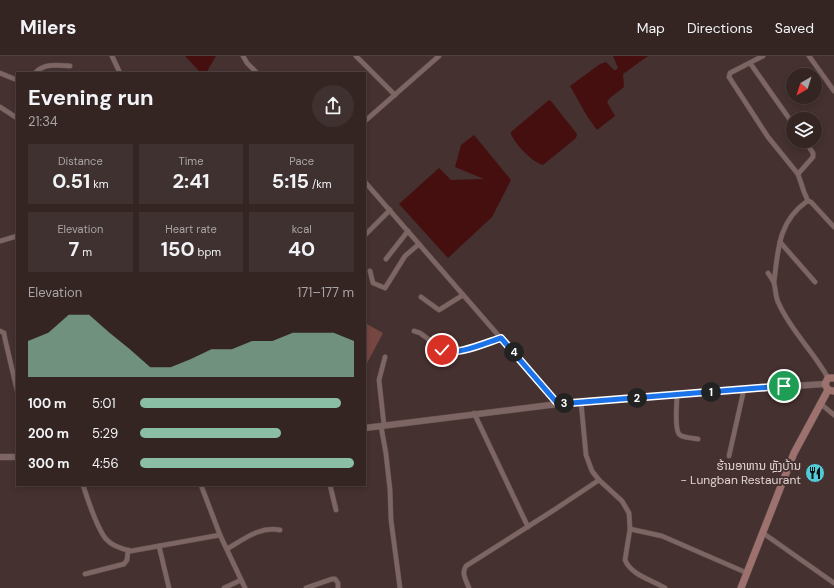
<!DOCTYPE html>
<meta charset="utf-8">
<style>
:root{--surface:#342523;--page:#3f3130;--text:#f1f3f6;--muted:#a9a5a6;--line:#4e4241;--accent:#8abfa5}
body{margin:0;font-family:"DM Sans","Noto Sans Lao",sans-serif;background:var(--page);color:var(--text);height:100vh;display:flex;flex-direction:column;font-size:15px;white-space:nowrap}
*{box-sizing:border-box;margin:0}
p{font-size:13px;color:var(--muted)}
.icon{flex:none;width:22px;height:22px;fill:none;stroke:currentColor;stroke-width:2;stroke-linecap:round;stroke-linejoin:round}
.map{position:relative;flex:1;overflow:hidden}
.panel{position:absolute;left:16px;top:16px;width:350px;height:414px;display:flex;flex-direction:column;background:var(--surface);border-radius:0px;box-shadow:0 2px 6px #0003,0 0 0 1px var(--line)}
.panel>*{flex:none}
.needle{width:26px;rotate:219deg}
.controls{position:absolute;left:786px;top:12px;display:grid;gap:8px}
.controls a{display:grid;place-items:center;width:36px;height:36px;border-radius:50%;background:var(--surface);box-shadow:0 2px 6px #0003,0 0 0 1px var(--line);font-size:20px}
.pin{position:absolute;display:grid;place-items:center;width:34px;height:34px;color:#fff;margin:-17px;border:2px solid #fff;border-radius:50%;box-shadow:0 1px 4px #0007}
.km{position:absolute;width:20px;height:20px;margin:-10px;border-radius:50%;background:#222;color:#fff;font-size:11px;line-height:20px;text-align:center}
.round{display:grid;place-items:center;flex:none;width:42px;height:42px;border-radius:21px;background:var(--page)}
.headline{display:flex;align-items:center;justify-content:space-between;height:68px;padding:0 12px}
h1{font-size:22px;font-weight:700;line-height:30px}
.figures{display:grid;grid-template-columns:repeat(3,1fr);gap:6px;height:68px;padding:4px 12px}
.figures div{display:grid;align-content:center;border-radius:0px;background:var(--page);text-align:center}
.figures b{font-size:20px;font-weight:700}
.figures small{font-size:11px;font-weight:400}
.figures p{font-size:11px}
.chart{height:112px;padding:8px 12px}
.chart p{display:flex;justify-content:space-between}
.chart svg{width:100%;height:72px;margin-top:4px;fill:var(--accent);opacity:.7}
ul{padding:0 12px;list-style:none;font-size:13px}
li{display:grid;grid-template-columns:64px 48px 1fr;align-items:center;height:30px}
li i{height:10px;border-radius:5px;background:var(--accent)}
header{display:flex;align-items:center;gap:24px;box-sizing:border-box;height:56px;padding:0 20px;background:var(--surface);border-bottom:1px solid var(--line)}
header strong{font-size:19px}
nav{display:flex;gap:22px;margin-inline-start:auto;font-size:14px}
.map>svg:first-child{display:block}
</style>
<header>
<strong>Milers</strong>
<nav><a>Map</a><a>Directions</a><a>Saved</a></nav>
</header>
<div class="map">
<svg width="834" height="532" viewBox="0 0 834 532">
<rect width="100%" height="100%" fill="#45312f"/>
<path fill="#754642" d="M 365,267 L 383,277 L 365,311 Z"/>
<g fill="#460f0f">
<path d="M 185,0 L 216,0 L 206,17 L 199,15 Z"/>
<path d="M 613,0 L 648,0 L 623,18 L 624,31 L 610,42 L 607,46 L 615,60 L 597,74 L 587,60 L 570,30 L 600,8 L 606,6 L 614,14 L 616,14 L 618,12 Z"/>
<path d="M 549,44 L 551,45 L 577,78 L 576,82 L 543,109 C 533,107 515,88 511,78 L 511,76 Z"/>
<path d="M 474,79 L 511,124 L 492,161 L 448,202 L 399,148 L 439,112 L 451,124 L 484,123 L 455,111 L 461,89 Z"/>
</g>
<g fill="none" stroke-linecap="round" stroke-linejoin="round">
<defs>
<g id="minor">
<path d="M 112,0 L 120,17"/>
<path d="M 243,0 L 247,7 L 257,17"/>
<path d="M 356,0 L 395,39"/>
<path d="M 763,0 L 730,17 L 729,21 L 768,81 L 798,118 L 804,136 L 808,145"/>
<path d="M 809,0 L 834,35"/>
<path d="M 750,7 L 793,68"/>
<path d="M 0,17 L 17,24"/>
<path d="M 35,17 C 44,7 58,9 70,10"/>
<path d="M 0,51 L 17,62"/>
<path d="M 365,65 L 439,0"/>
<path d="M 798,118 L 813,101 L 813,97 L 805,85"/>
<path d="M 365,126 L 558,348"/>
<path d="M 365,179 L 390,154"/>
<path d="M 0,185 L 17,180"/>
<path d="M 780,186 L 815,226"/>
<path d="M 386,203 L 408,175"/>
<path d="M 370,215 L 373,227 L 385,232 L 405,200 L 419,188"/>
<path d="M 768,217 C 770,220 773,224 774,227 C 776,234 775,241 779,248 C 791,275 814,296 828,322"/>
<path d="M 774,226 C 778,195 778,166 806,146 L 808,145 L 811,146 L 834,171"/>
<path d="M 421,241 L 439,254 L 463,239"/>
<path d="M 0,275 L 4,277 L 5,283 L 17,334"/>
<path d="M 414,275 L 420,277 L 446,296 L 465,294 L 501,282"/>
<path d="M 677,339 C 677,346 674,375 680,379 C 684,382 693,382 698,383"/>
<path d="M 581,346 L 586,399 L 592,415 L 599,424 L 622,445 L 629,457 L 630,473 L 625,504 C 631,519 652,524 665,532"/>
<path d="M 821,348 L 834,359"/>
<path d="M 474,357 L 528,471"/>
<path d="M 384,369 L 379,324 L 385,301"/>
<path d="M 381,370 L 386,398 L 390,434 L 391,464 L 400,532"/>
<path d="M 729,400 L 744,333"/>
<path d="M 83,429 C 88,444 96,471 106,483 C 112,490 122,493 131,495 L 220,479"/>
<path d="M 201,429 L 220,479 L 245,532"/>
<path d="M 330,429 L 336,454"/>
<path d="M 630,473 L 662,480 L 747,517"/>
<path d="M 763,477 L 834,527"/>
<path d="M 159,490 L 169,532"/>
<path d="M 227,493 C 244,483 260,470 280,474"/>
<path d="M 85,518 L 124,508 L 127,504 L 128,494"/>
<path d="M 224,532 L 241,524"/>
<path d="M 306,532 L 332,523 L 335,523 L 338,527 L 338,532"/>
<path d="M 469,532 C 466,524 461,517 466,510 L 554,454 L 599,424"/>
</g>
<g id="tertiary">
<path d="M 365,372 L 558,348 L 744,333 L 825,328"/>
<path d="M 0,401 L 17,401"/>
</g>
<g id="secondary">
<path d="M 834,322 L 828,322 L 825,328 L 828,334 L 834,335"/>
<path d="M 741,532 L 794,397 L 828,334"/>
</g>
</defs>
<use href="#minor" stroke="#5e4d4b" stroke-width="5.5"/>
<use href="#tertiary" stroke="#5e4d4b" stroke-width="7"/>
<use href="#secondary" stroke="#5e4d4b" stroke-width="8"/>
<use href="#minor" stroke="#7c6562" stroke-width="4.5"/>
<use href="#tertiary" stroke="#7c6562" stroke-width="6"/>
<use href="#secondary" stroke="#9d726e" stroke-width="7"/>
</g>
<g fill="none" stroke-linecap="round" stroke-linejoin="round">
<defs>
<path id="route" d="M 442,294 C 454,301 488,286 501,282 L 558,348 L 784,330"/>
</defs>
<use href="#route" stroke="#fff" stroke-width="8"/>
<use href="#route" stroke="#1a73e8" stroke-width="5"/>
</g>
<defs>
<symbol id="restaurant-disc" viewBox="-11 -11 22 22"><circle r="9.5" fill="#52cbd8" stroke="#45312f"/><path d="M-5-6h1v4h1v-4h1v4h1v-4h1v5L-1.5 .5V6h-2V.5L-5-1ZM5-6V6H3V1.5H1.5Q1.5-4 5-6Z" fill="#111"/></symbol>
</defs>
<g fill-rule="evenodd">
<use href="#restaurant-disc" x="804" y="406" width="22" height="22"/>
</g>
<g text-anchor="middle" stroke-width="4" stroke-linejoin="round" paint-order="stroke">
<g font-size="12" fill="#e0d3d1" stroke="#45312f" text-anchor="end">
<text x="801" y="414">ຮ້ານອາຫານ ຫຼັງບ້ານ<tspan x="801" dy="14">- Lungban Restaurant</tspan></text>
</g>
</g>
</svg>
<div class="controls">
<a><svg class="needle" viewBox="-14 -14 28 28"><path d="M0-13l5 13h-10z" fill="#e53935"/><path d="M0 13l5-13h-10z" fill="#a9a5a6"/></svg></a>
<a><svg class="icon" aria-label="layers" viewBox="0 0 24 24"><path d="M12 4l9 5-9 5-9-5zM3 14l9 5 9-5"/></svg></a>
</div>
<div class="pin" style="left:784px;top:330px;background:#1e9e55"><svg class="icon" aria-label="arrive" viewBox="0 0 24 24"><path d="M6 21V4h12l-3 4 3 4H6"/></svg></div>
<div class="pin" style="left:442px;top:294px;background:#d93025"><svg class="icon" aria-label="check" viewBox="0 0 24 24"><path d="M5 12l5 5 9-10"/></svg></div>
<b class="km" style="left:711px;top:336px">1</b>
<b class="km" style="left:637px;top:342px">2</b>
<b class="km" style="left:564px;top:347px">3</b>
<b class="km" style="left:514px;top:296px">4</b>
<section class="panel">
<div class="headline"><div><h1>Evening run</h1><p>21:34</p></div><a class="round"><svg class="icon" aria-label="share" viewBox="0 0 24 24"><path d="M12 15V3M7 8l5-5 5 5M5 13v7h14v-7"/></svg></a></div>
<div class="figures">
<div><p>Distance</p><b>0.51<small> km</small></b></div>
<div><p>Time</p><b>2:41</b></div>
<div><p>Pace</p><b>5:15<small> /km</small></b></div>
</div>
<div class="figures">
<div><p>Elevation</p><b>7<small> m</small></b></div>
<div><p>Heart rate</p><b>150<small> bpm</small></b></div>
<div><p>kcal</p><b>40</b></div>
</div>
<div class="chart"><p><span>Elevation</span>171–177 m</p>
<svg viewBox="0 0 160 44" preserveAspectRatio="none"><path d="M0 44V22L10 17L20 6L30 6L40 17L50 27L60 38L70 38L80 33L90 27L100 27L110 22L120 22L130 17L140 17L150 17L160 22V44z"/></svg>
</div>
<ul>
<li><b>100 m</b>5:01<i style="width:94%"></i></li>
<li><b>200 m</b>5:29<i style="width:66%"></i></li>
<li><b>300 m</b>4:56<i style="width:100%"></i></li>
</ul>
</section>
</div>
